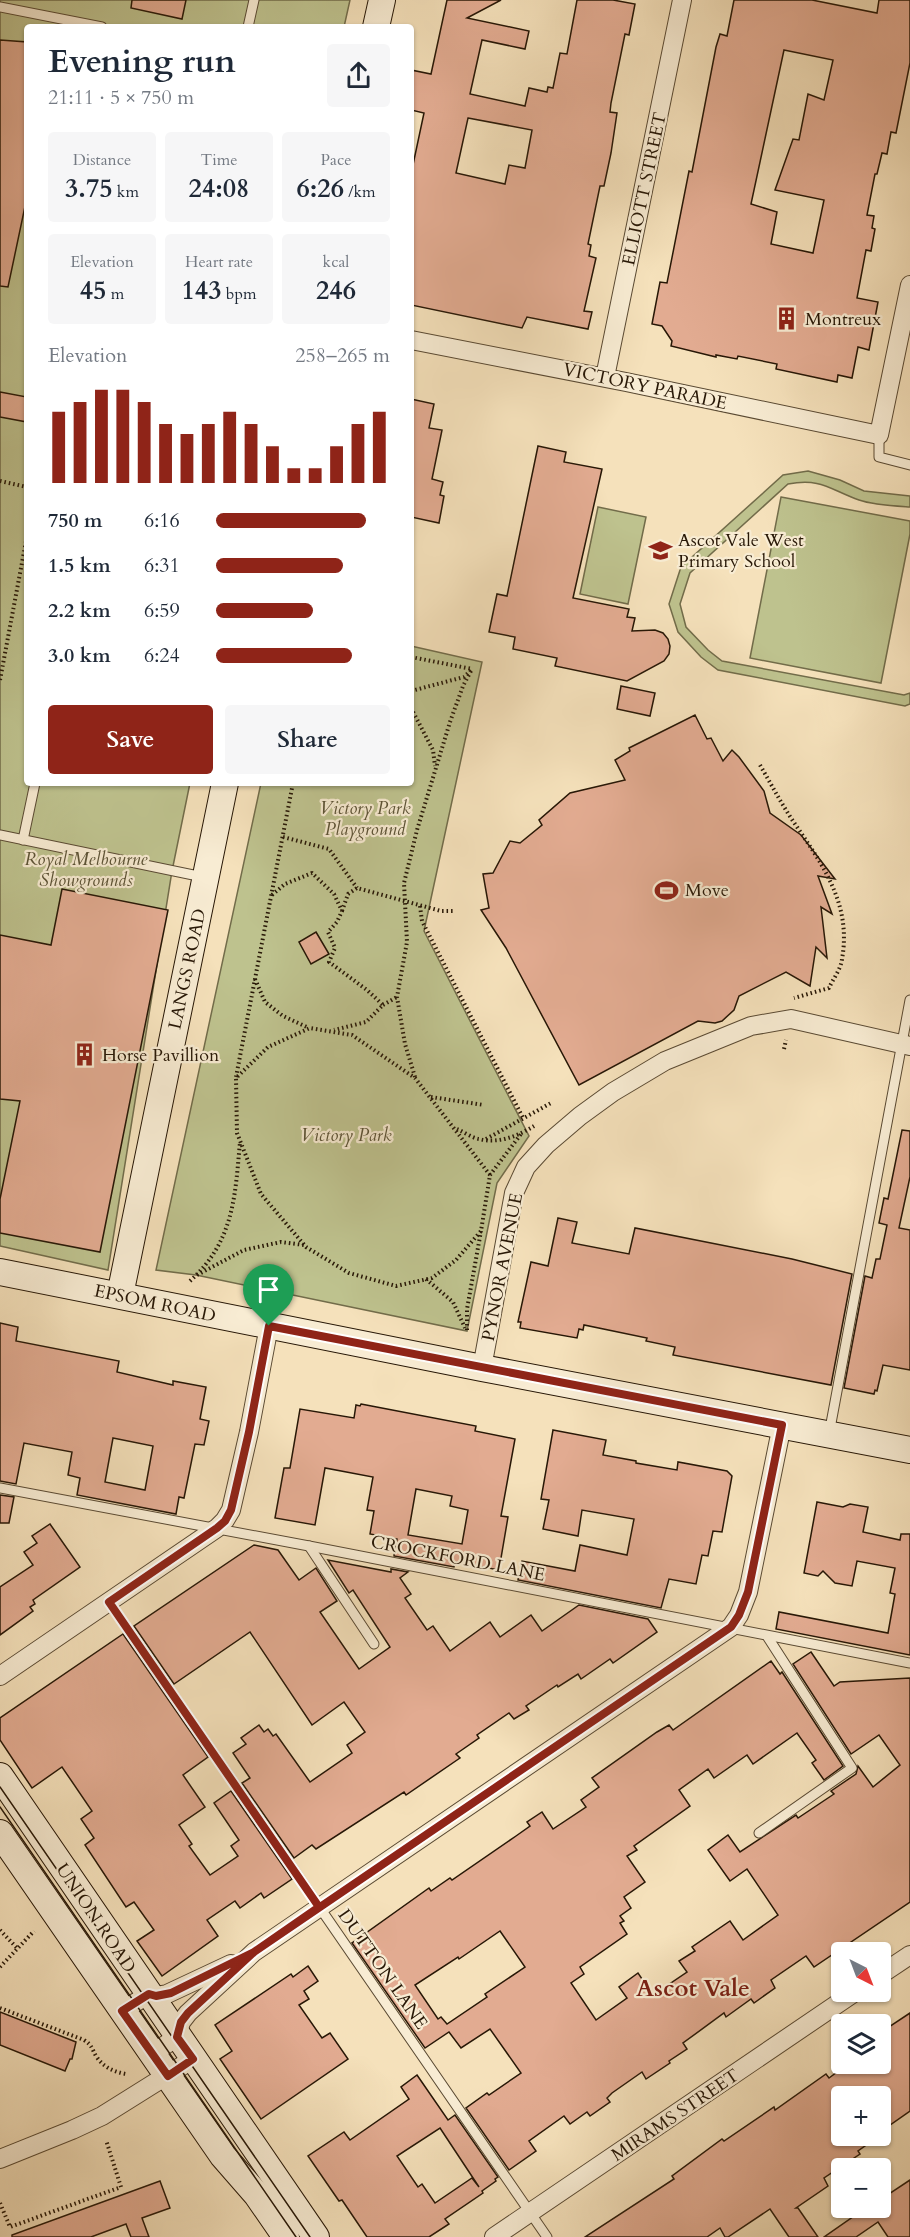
<!DOCTYPE html>
<meta charset="utf-8">
<style>
:root{--surface:#fff;--page:#f6f6f7;--text:#1f2937;--muted:#747a83;--accent:#8f2418}
body{margin:0;font-family:Cardo,serif;background:var(--page);color:var(--text);height:100vh;display:flex;flex-direction:column;font-size:22px;white-space:nowrap}
*{box-sizing:border-box;margin:0}
p{font-size:20px;color:var(--muted)}
.icon{flex:none;width:33px;height:33px;fill:none;stroke:currentColor;stroke-width:2;stroke-linecap:round;stroke-linejoin:round}
.map{position:relative;flex:1;overflow:hidden}
.sheet{position:absolute;left:24px;top:24px;width:390px;height:762px;display:flex;flex-direction:column;background:var(--surface);border-radius:6px;box-shadow:0 2px 4px #0004}
.sheet>*{flex:none}
.needle{width:39px;rotate:138deg}
.controls{position:absolute;left:831px;top:1942px;display:grid;gap:12px}
.controls a{display:grid;place-items:center;width:60px;height:60px;border-radius:6px;background:var(--surface);box-shadow:0 2px 4px #0004;font-size:30px}
.pin{position:absolute;display:grid;place-items:center;width:51px;height:51px;color:#fff;margin:-62px -26px;border-radius:50% 50% 50% 0;rotate:-45deg;box-shadow:0 0 6px #0007}
.pin .icon{rotate:45deg}
.round{display:grid;place-items:center;flex:none;width:63px;height:63px;border-radius:6px;background:var(--page)}
.headline{display:flex;align-items:center;justify-content:space-between;height:102px;padding:0 24px}
h1{font-size:33px;font-weight:600;line-height:45px}
.stats{display:grid;grid-template-columns:repeat(3,1fr);gap:9px;height:102px;padding:6px 24px}
.stats div{display:grid;align-content:center;border-radius:6px;background:var(--page);text-align:center}
.stats b{font-size:26px;font-weight:600}
.stats small{font-size:16px;font-weight:400}
.stats p{font-size:16px}
.chart{height:168px;padding:12px 24px}
.chart p{display:flex;justify-content:space-between}
.chart svg{width:100%;height:108px;margin-top:6px;stroke:var(--accent);stroke-width:6}
.action{display:flex;gap:12px;margin-top:auto;padding:12px 24px}
.action a{flex:1;height:69px;border-radius:6px;background:var(--accent);color:#fff;font-size:24px;font-weight:600;line-height:69px;text-align:center}
.action a+a{background:var(--page);color:var(--text)}
ul{padding:0 24px;list-style:none;font-size:20px}
li{display:grid;grid-template-columns:96px 72px 1fr;align-items:center;height:45px}
li i{height:15px;border-radius:8px;background:var(--accent)}
.map>svg:first-child{display:block}
</style>
<div class="map">
<svg width="910" height="2237" viewBox="0 0 910 2237">
<rect width="100%" height="100%" fill="#f5e1bb"/>
<filter id="stains"><feTurbulence type="fractalNoise" baseFrequency=".00333" numOctaves="4"/><feColorMatrix values="0 0 0 0 .2 0 0 0 0 .09 0 0 0 0 .02 0 0 0 .5 -.17"/></filter>
<radialGradient id="worn" r=".72"><stop offset=".6" stop-color="#630" stop-opacity="0"/><stop offset="1" stop-color="#630" stop-opacity=".3"/></radialGradient>
<g fill="#bec28e" stroke="#726c4a" stroke-width="1.5">
<path d="M 0,0 L 350,0 L 344,27 L 27,27 L 27,783 L 190,783 L 172,871 L 108,1270 L 0,1246 Z"/>
<path d="M 808,471 L 840,480 L 864,491 L 910,496 L 910,507 C 895,506 873,505 859,500 C 829,489 821,478 788,484 L 690,573 L 680,604 L 686,627 L 708,650 L 722,661 L 904,695 L 910,693 L 910,704 L 905,706 L 718,670 L 701,657 L 678,632 L 669,604 L 681,567 L 783,475 Z"/>
<path d="M 781,497 L 910,521 L 910,534 L 881,683 L 750,658 Z"/>
<path d="M 598,507 L 646,517 L 628,604 L 580,594 Z"/>
<path d="M 411,646 L 482,662 L 424,931 L 529,1136 L 497,1183 L 467,1331 L 196,1275 L 156,1270 L 261,783 L 411,783 Z"/>
</g>
<g fill="#e2ab91" stroke="#271706" stroke-width="1.5" fill-rule="evenodd">
<path d="M 132,0 L 186,0 L 182,19 L 131,8 Z"/>
<path d="M 447,0 L 501,0 L 467,18 L 529,31 L 525,49 L 482,40 L 470,94 L 525,106 L 529,88 L 547,92 L 548,87 L 553,88 L 560,53 L 567,54 L 577,0 L 613,0 L 635,4 L 629,35 L 625,34 L 611,103 L 610,112 L 617,113 L 611,153 L 604,186 L 600,186 L 588,244 L 591,245 L 589,256 L 596,258 L 584,311 L 592,312 L 588,329 L 527,317 L 522,328 L 411,305 L 411,174 L 424,113 L 411,110 L 411,70 L 431,74 ZM 468,118 L 532,130 L 525,168 L 509,165 L 505,184 L 456,173 Z"/>
<path d="M 734,0 L 812,0 L 877,13 L 879,0 L 910,0 L 910,63 L 896,133 L 891,132 L 887,154 L 882,153 L 877,174 L 875,174 L 867,215 L 874,216 L 872,228 L 875,229 L 871,251 L 866,250 L 857,298 L 878,302 L 869,350 L 858,347 L 852,378 L 838,375 L 837,382 L 776,369 L 777,364 L 738,356 L 737,359 L 716,355 L 716,357 L 671,346 L 672,341 L 662,326 L 652,324 L 660,282 L 667,283 L 689,171 L 692,172 L 716,47 L 720,34 L 727,36 ZM 784,50 L 833,60 L 824,100 L 808,94 L 799,140 L 793,139 L 775,190 L 824,200 L 813,253 L 771,244 L 777,212 L 751,204 Z"/>
<path d="M 0,40 L 27,42 L 27,197 L 8,287 L 0,286 Z"/>
<path d="M 0,392 L 27,397 L 27,422 L 0,417 Z"/>
<path d="M 411,399 L 434,404 L 429,428 L 442,430 L 432,479 L 443,482 L 440,495 L 444,496 L 439,523 L 411,517 Z"/>
<path d="M 538,446 L 566,452 L 564,462 L 602,469 L 573,598 L 629,609 L 627,617 L 635,618 L 632,631 L 655,630 L 663,633 L 668,639 L 670,646 L 669,654 L 664,661 L 627,681 L 555,666 L 557,658 L 513,649 L 515,637 L 489,632 L 497,594 L 507,596 Z"/>
<path d="M 621,686 L 655,693 L 650,716 L 617,709 Z"/>
<path d="M 695,715 L 707,739 L 711,738 L 723,761 L 732,750 L 739,757 L 764,791 L 770,813 L 801,835 L 835,879 L 818,876 L 832,914 L 821,907 L 827,958 L 816,947 L 810,986 L 786,972 L 739,996 L 734,1010 L 722,1021 L 715,1023 L 698,1021 L 579,1085 L 506,948 L 481,910 L 489,908 L 483,874 L 493,873 L 510,841 L 520,843 L 542,825 L 539,820 L 570,793 L 625,780 L 615,760 L 630,751 L 629,748 Z"/>
<path d="M 62,889 L 168,910 L 100,1252 L 0,1233 L 0,1199 L 20,1101 L 0,1099 L 0,935 L 51,945 Z"/>
<path d="M 316,932 L 329,954 L 311,964 L 299,942 Z"/>
<path d="M 902,1130 L 910,1131 L 910,1177 L 899,1228 L 910,1230 L 910,1370 L 883,1365 L 877,1391 L 875,1390 L 874,1394 L 844,1388 L 865,1276 L 872,1278 L 876,1259 L 880,1259 L 887,1225 L 879,1223 L 884,1198 L 888,1199 Z"/>
<path d="M 558,1218 L 577,1222 L 572,1243 L 629,1254 L 635,1228 L 792,1259 L 852,1274 L 831,1385 L 673,1355 L 675,1347 L 646,1341 L 647,1338 L 584,1325 L 583,1330 L 579,1329 L 577,1338 L 520,1328 L 521,1322 L 518,1322 L 531,1262 L 548,1266 Z"/>
<path d="M 0,1323 L 18,1327 L 16,1341 L 119,1361 L 117,1372 L 173,1385 L 173,1381 L 206,1387 L 200,1419 L 209,1421 L 204,1445 L 195,1444 L 184,1498 L 179,1497 L 176,1514 L 77,1495 L 80,1478 L 68,1475 L 72,1452 L 24,1443 L 16,1484 L 0,1481 ZM 113,1438 L 153,1446 L 145,1490 L 105,1482 Z"/>
<path d="M 361,1404 L 476,1426 L 475,1431 L 515,1439 L 501,1516 L 508,1517 L 499,1570 L 455,1562 L 454,1567 L 394,1556 L 397,1539 L 370,1534 L 374,1511 L 367,1510 L 373,1477 L 325,1468 L 315,1525 L 275,1518 L 284,1468 L 290,1468 L 300,1409 L 354,1418 L 356,1405 L 360,1406 ZM 416,1489 L 452,1496 L 450,1506 L 468,1510 L 462,1544 L 408,1535 Z"/>
<path d="M 553,1430 L 606,1440 L 603,1455 L 636,1461 L 636,1463 L 677,1470 L 678,1462 L 727,1471 L 732,1476 L 722,1532 L 713,1531 L 708,1556 L 702,1555 L 696,1584 L 669,1579 L 661,1608 L 518,1580 L 522,1561 L 575,1571 L 580,1545 L 627,1555 L 634,1519 L 582,1510 L 578,1536 L 543,1529 L 549,1500 L 541,1499 Z"/>
<path d="M 0,1495 L 14,1497 L 9,1523 L 0,1523 Z"/>
<path d="M 817,1502 L 843,1507 L 850,1504 L 868,1507 L 863,1532 L 900,1540 L 901,1534 L 910,1534 L 910,1655 L 776,1629 L 779,1612 L 888,1633 L 895,1594 L 890,1593 L 895,1568 L 857,1561 L 852,1586 L 835,1583 L 823,1571 L 818,1576 L 804,1573 Z"/>
<path d="M 50,1524 L 80,1567 L 33,1600 L 35,1604 L 30,1607 L 33,1611 L 0,1635 L 0,1587 L 33,1565 L 24,1552 L 37,1543 L 32,1536 Z"/>
<path d="M 254,1545 L 278,1550 L 299,1580 L 316,1568 L 337,1601 L 320,1612 L 359,1669 L 390,1647 L 353,1590 L 349,1593 L 328,1560 L 391,1572 L 391,1569 L 408,1572 L 400,1578 L 411,1594 L 405,1598 L 427,1630 L 433,1626 L 450,1651 L 490,1622 L 500,1637 L 531,1615 L 542,1631 L 579,1605 L 648,1619 L 657,1632 L 613,1663 L 610,1659 L 581,1679 L 578,1674 L 558,1687 L 557,1685 L 526,1706 L 529,1710 L 514,1719 L 509,1713 L 477,1735 L 479,1738 L 456,1754 L 460,1758 L 406,1795 L 404,1792 L 316,1849 L 312,1845 L 294,1858 L 242,1783 L 250,1778 L 233,1753 L 246,1744 L 241,1738 L 259,1725 L 264,1732 L 268,1729 L 273,1736 L 276,1734 L 310,1782 L 352,1753 L 347,1745 L 365,1732 L 344,1702 L 312,1725 L 250,1632 L 174,1684 L 134,1626 Z"/>
<path d="M 123,1634 L 208,1757 L 183,1775 L 205,1807 L 179,1825 L 192,1844 L 189,1846 L 210,1875 L 238,1856 L 231,1846 L 239,1840 L 214,1803 L 231,1791 L 292,1879 L 264,1898 L 261,1893 L 240,1908 L 235,1901 L 207,1920 L 218,1936 L 162,1976 L 137,1941 L 154,1930 L 134,1902 L 126,1907 L 85,1845 L 94,1838 L 81,1819 L 92,1811 L 62,1767 L 32,1788 L 0,1740 L 0,1718 Z"/>
<path d="M 811,1652 L 834,1686 L 840,1682 L 910,1678 L 910,1902 L 814,1967 L 806,1956 L 771,1980 L 775,1988 L 754,2003 L 751,1999 L 726,2017 L 724,2013 L 683,2043 L 687,2049 L 669,2061 L 670,2063 L 646,2079 L 642,2072 L 612,2093 L 607,2098 L 610,2102 L 590,2116 L 587,2112 L 570,2124 L 564,2116 L 529,2141 L 536,2151 L 509,2170 L 466,2108 L 487,2093 L 489,2095 L 521,2073 L 490,2029 L 461,2048 L 449,2032 L 425,2048 L 352,1943 L 429,1888 L 431,1891 L 450,1878 L 452,1880 L 516,1836 L 530,1826 L 527,1822 L 542,1812 L 553,1829 L 586,1807 L 581,1800 L 599,1787 L 592,1778 L 657,1732 L 669,1725 L 673,1730 L 771,1661 L 780,1674 L 782,1672 L 843,1766 L 824,1780 L 812,1763 L 816,1760 L 797,1733 L 753,1764 L 747,1755 L 714,1778 L 708,1769 L 679,1790 L 690,1806 L 634,1846 L 637,1850 L 627,1856 L 645,1882 L 624,1897 L 631,1908 L 620,1916 L 624,1921 L 620,1923 L 627,1934 L 580,1967 L 584,1974 L 571,1983 L 596,2020 L 627,1998 L 619,1987 L 638,1973 L 653,1995 L 687,1972 L 679,1961 L 695,1951 L 692,1947 L 730,1921 L 743,1940 L 778,1915 L 747,1869 L 730,1881 L 708,1850 L 728,1835 L 740,1852 L 796,1815 L 798,1818 L 834,1794 L 831,1791 L 856,1774 L 858,1766 L 873,1787 L 900,1765 L 879,1735 L 851,1754 L 793,1664 ZM 500,1931 L 525,1967 L 485,1994 L 487,1997 L 447,2024 L 441,2017 L 438,2019 L 415,1985 L 458,1957 L 459,1959 Z"/>
<path d="M 308,1966 L 318,1981 L 304,1991 L 309,1999 L 299,2005 L 322,2038 L 330,2033 L 348,2059 L 261,2119 L 220,2059 L 232,2051 L 215,2025 L 291,1974 L 293,1977 Z"/>
<path d="M 0,2012 L 76,2042 L 72,2059 L 70,2059 L 65,2071 L 0,2045 Z"/>
<path d="M 910,2013 L 910,2111 L 880,2132 L 880,2097 L 842,2097 L 842,2136 L 879,2136 L 858,2151 L 860,2154 L 824,2178 L 828,2186 L 796,2208 L 798,2208 L 818,2237 L 789,2237 L 770,2209 L 728,2237 L 725,2237 L 720,2228 L 707,2237 L 585,2237 L 674,2179 L 672,2176 L 722,2139 L 724,2141 L 774,2107 L 775,2110 L 826,2074 L 829,2078 L 848,2064 L 880,2064 L 880,2033 Z"/>
<path d="M 417,2075 L 448,2120 L 455,2115 L 498,2177 L 495,2179 L 496,2181 L 482,2191 L 483,2193 L 445,2219 L 449,2224 L 429,2237 L 367,2237 L 342,2200 L 339,2201 L 308,2156 L 344,2132 L 350,2140 L 409,2099 L 401,2087 ZM 440,2128 L 479,2187 L 472,2178 L 435,2203 L 422,2184 L 418,2187 L 397,2156 Z"/>
<path d="M 910,2180 L 910,2237 L 888,2237 L 878,2222 L 856,2237 L 824,2237 L 854,2216 L 848,2208 L 880,2208 L 880,2200 Z"/>
<path d="M 160,2181 L 170,2208 L 142,2218 L 149,2237 L 131,2237 L 126,2224 L 91,2237 L 12,2237 L 12,2235 Z"/>
</g>
<g fill="none" stroke-linecap="round" stroke-linejoin="round">
<defs>
<g id="lane">
<path d="M 0,7 L 102,27"/>
<path d="M 248,27 L 254,0"/>
<path d="M 879,435 L 879,457 L 910,465"/>
<path d="M 0,835 L 203,877"/>
<path d="M 23,840 L 35,783"/>
<path d="M 829,1434 L 910,1000"/>
<path d="M 0,1488 L 309,1546 L 910,1663"/>
<path d="M 309,1546 L 374,1644"/>
<path d="M 109,1602 L 547,2237"/>
<path d="M 759,1833 L 852,1768 L 767,1636"/>
</g>
<g id="street">
<path d="M 411,340 L 626,382 L 879,435 L 910,285"/>
<path d="M 605,377 L 682,0"/>
<path d="M 482,1368 L 514,1193 L 526,1167 L 546,1145 L 580,1116 L 613,1092 L 665,1061 L 751,1026 L 791,1019 L 910,1046"/>
<path d="M 0,1676 L 217,1528 L 225,1520 L 231,1510 L 249,1432 L 269,1326"/>
<path d="M 880,1975 L 910,1955"/>
<path d="M 122,2011 L 149,1994 L 156,1996 L 167,1994 L 231,1964"/>
<path d="M 152,2054 L 177,2037 L 181,2022 L 188,2013 L 254,1952 L 731,1627 L 739,1615 L 748,1592 L 782,1425"/>
<path d="M 0,2159 L 72,2130 L 102,2116 L 193,2059"/>
<path d="M 494,2237 L 855,1992"/>
</g>
<g id="secondary">
<path d="M 376,27 L 382,0"/>
<path d="M 0,1272 L 482,1368 L 910,1450"/>
<path d="M 120,1295 L 225,783"/>
<path d="M 0,1776 L 316,2237"/>
<path d="M 0,1833 L 223,2156 L 257,2195 L 286,2237"/>
</g>
</defs>
<use href="#lane" stroke="#5a4a33" stroke-width="11"/>
<use href="#street" stroke="#5a4a33" stroke-width="20"/>
<use href="#secondary" stroke="#271706" stroke-width="28"/>
<g stroke="#271706" stroke-width="4" stroke-dasharray="1.5 3" stroke-linecap="butt">
<path d="M 0,481 L 27,487"/>
<path d="M 411,657 L 472,669"/>
<path d="M 0,680 L 27,536"/>
<path d="M 411,691 L 464,677 L 472,669"/>
<path d="M 411,708 L 433,750 L 435,766"/>
<path d="M 760,765 C 771,784 781,803 793,821 C 822,864 852,904 842,959 C 841,969 833,979 829,988 L 794,998"/>
<path d="M 283,837 L 329,849 L 357,888"/>
<path d="M 272,895 L 285,884 L 312,873 L 334,894 L 342,911 L 337,922 L 328,932 L 335,948 L 329,962 L 367,990 L 383,1005 L 366,1022 L 334,1030"/>
<path d="M 420,906 L 422,921 L 523,1118"/>
<path d="M 342,911 L 348,894 L 357,888 L 441,911 L 455,911"/>
<path d="M 255,979 L 265,1002 L 283,1016 L 309,1028"/>
<path d="M 383,1005 L 397,997"/>
<path d="M 784,1049 L 786,1040"/>
<path d="M 236,1077 L 293,783"/>
<path d="M 415,1077 L 405,1044 L 397,997 L 407,942 L 404,883 L 417,830 L 450,722 L 463,686 L 472,669"/>
<path d="M 431,1097 L 484,1105"/>
<path d="M 457,1129 C 464,1132 472,1138 479,1139 C 498,1144 518,1136 534,1126"/>
<path d="M 486,1139 L 551,1103"/>
<path d="M 490,1175 L 415,1078 L 352,1035 L 310,1028 L 268,1047 L 236,1078 L 237,1133 L 261,1194 L 306,1247 L 349,1273 L 396,1286 L 432,1278 L 456,1260 L 481,1231 L 490,1175 L 521,1134"/>
<path d="M 197,1275 L 244,1250 L 281,1242 L 304,1245"/>
<path d="M 426,1279 L 453,1302 L 465,1328"/>
<path d="M 190,1281 C 234,1241 235,1197 240,1142"/>
<path d="M 467,1330 L 467,1309 L 481,1231"/>
<path d="M 0,1930 L 17,1948"/>
<path d="M 0,1967 L 34,1931"/>
<path d="M 0,2008 L 84,2040 C 92,2045 92,2049 96,2056 C 103,2067 114,2072 126,2074"/>
<path d="M 0,2203 L 10,2227 L 121,2187 L 106,2140"/>
</g>
<use href="#lane" stroke="#f8ecd3" stroke-width="9"/>
<use href="#street" stroke="#f8ecd3" stroke-width="18"/>
<use href="#secondary" stroke="#f8ecd3" stroke-width="26"/>
<g stroke="#271706" stroke-width="1.5">
<path d="M 0,1787 L 310,2237"/>
<path d="M 0,1807 L 296,2237"/>
</g>
</g>
<g fill="none" stroke-linecap="round" stroke-linejoin="round">
<defs>
<path id="route" d="M 269,1326 L 249,1432 L 231,1510 L 225,1521 L 217,1528 L 109,1602 L 319,1907 L 254,1952 L 188,2013 L 181,2022 L 177,2037 L 193,2059 L 168,2076 L 122,2011 L 149,1994 L 156,1996 L 171,1993 L 254,1952 L 731,1627 L 739,1615 L 748,1592 L 782,1425 L 269,1326"/>
</defs>
<use href="#route" stroke="#fff" stroke-width="12"/>
<use href="#route" stroke="#8f2418" stroke-width="8"/>
</g>
<defs>
<symbol id="building-bare" viewBox="-9 -9 18 18"><path d="M-4-6H4V6H1V3H-1V6H-4ZM-2.5-4.3h1.7v1.8h-1.7ZM.8-4.3h1.7v1.8H.8ZM-2.5-1h1.7V.8h-1.7ZM.8-1h1.7V.8H.8Z" fill="#8f2418" stroke="#f8ecd3" stroke-width="2.5" paint-order="stroke"/></symbol>
<symbol id="school-bare" viewBox="-9 -9 18 18"><path d="M0-5L7-2L0 1L-7-2ZM-4 1L0 2.5L4 1V4Q0 6-4 4Z" fill="#8f2418" stroke="#f8ecd3" stroke-width="2.5" paint-order="stroke"/></symbol>
<symbol id="stadium-bare" viewBox="-9 -9 18 18"><path d="M0-5a6.5 5 0 1 0 0 10a6.5 5 0 1 0 0-10ZM-3.5-1.8h7v3.6h-7Z" fill="#8f2418" stroke="#f8ecd3" stroke-width="2.5" paint-order="stroke"/></symbol>
</defs>
<g fill-rule="evenodd">
<use href="#building-bare" x="770" y="302" width="33" height="33"/>
<use href="#school-bare" x="644" y="534" width="33" height="33"/>
<use href="#stadium-bare" x="650" y="874" width="33" height="33"/>
<use href="#building-bare" x="68" y="1038" width="33" height="33"/>
</g>
<g text-anchor="middle" stroke-width="4.5" stroke-linejoin="round" paint-order="stroke">
<g font-size="18" fill="#271706" stroke="#f8ecd3">
<text transform="translate(644 189) rotate(-78)" y="6">ELLIOTT STREET</text>
<text transform="translate(645 386) rotate(12)" y="6">VICTORY PARADE</text>
<text transform="translate(187 969) rotate(-78)" y="6">LANGS ROAD</text>
<text transform="translate(502 1267) rotate(-79)" y="6">PYNOR AVENUE</text>
<text transform="translate(155 1303) rotate(12)" y="6">EPSOM ROAD</text>
<text transform="translate(458 1558) rotate(11)" y="6">CROCKFORD LANE</text>
<text transform="translate(96 1918) rotate(56)" y="6">UNION ROAD</text>
<text transform="translate(383 1969) rotate(55)" y="6">DUTTON LANE</text>
<text transform="translate(675 2115) rotate(-34)" y="6">MIRAMS STREET</text>
</g>
<g font-size="18" fill="#271706" stroke="#f8ecd3" text-anchor="start">
<text x="805" y="325">Montreux</text>
<text x="678" y="546">Ascot Vale West<tspan x="678" dy="21">Primary School</tspan></text>
<text x="685" y="896">Move</text>
<text x="102" y="1061">Horse Pavillion</text>
</g>
<g font-size="18" font-style="italic" fill="#5c5336" stroke="#f8ecd3">
<text x="365" y="814">Victory Park<tspan x="365" dy="21">Playground</tspan></text>
<text x="86" y="865">Royal Melbourne<tspan x="86" dy="21">Showgrounds</tspan></text>
<text x="346" y="1141">Victory Park</text>
</g>
<g font-size="24" font-weight="bold" fill="#7a1f14" stroke="#f8ecd3">
<text x="693" y="1996">Ascot Vale</text>
</g>
</g>
<rect width="100%" height="100%" filter="url(#stains)"/>
<rect width="100%" height="100%" fill="url(#worn)"/>
</svg>
<div class="controls">
<a><svg class="needle" viewBox="-14 -14 28 28"><path d="M0-13l5 13h-10z" fill="#e53935"/><path d="M0 13l5-13h-10z" fill="#747a83"/></svg></a>
<a><svg class="icon" aria-label="layers" viewBox="0 0 24 24"><path d="M12 4l9 5-9 5-9-5zM3 14l9 5 9-5"/></svg></a>
<a>+</a>
<a>−</a>
</div>
<div class="pin" style="left:269px;top:1326px;background:#1e9e55"><svg class="icon" aria-label="arrive" viewBox="0 0 24 24"><path d="M6 21V4h12l-3 4 3 4H6"/></svg></div>
<section class="sheet">
<div class="headline"><div><h1>Evening run</h1><p>21:11 · 5 × 750 m</p></div><a class="round"><svg class="icon" aria-label="share" viewBox="0 0 24 24"><path d="M12 15V3M7 8l5-5 5 5M5 13v7h14v-7"/></svg></a></div>
<div class="stats">
<div><p>Distance</p><b>3.75<small> km</small></b></div>
<div><p>Time</p><b>24:08</b></div>
<div><p>Pace</p><b>6:26<small> /km</small></b></div>
</div>
<div class="stats">
<div><p>Elevation</p><b>45<small> m</small></b></div>
<div><p>Heart rate</p><b>143<small> bpm</small></b></div>
<div><p>kcal</p><b>246</b></div>
</div>
<div class="chart"><p><span>Elevation</span>258–265 m</p>
<svg viewBox="0 0 160 44" preserveAspectRatio="none"><path d="M5 44V15M15 44V11M25 44V6M35 44V6M45 44V11M55 44V20M65 44V24M75 44V20M85 44V15M95 44V20M105 44V29M115 44V38M125 44V38M135 44V29M145 44V20M155 44V15"/></svg>
</div>
<ul>
<li><b>750 m</b>6:16<i style="width:86%"></i></li>
<li><b>1.5 km</b>6:31<i style="width:73%"></i></li>
<li><b>2.2 km</b>6:59<i style="width:56%"></i></li>
<li><b>3.0 km</b>6:24<i style="width:78%"></i></li>
</ul>
<div class="action"><a>Save</a><a>Share</a></div>
</section>
</div>
